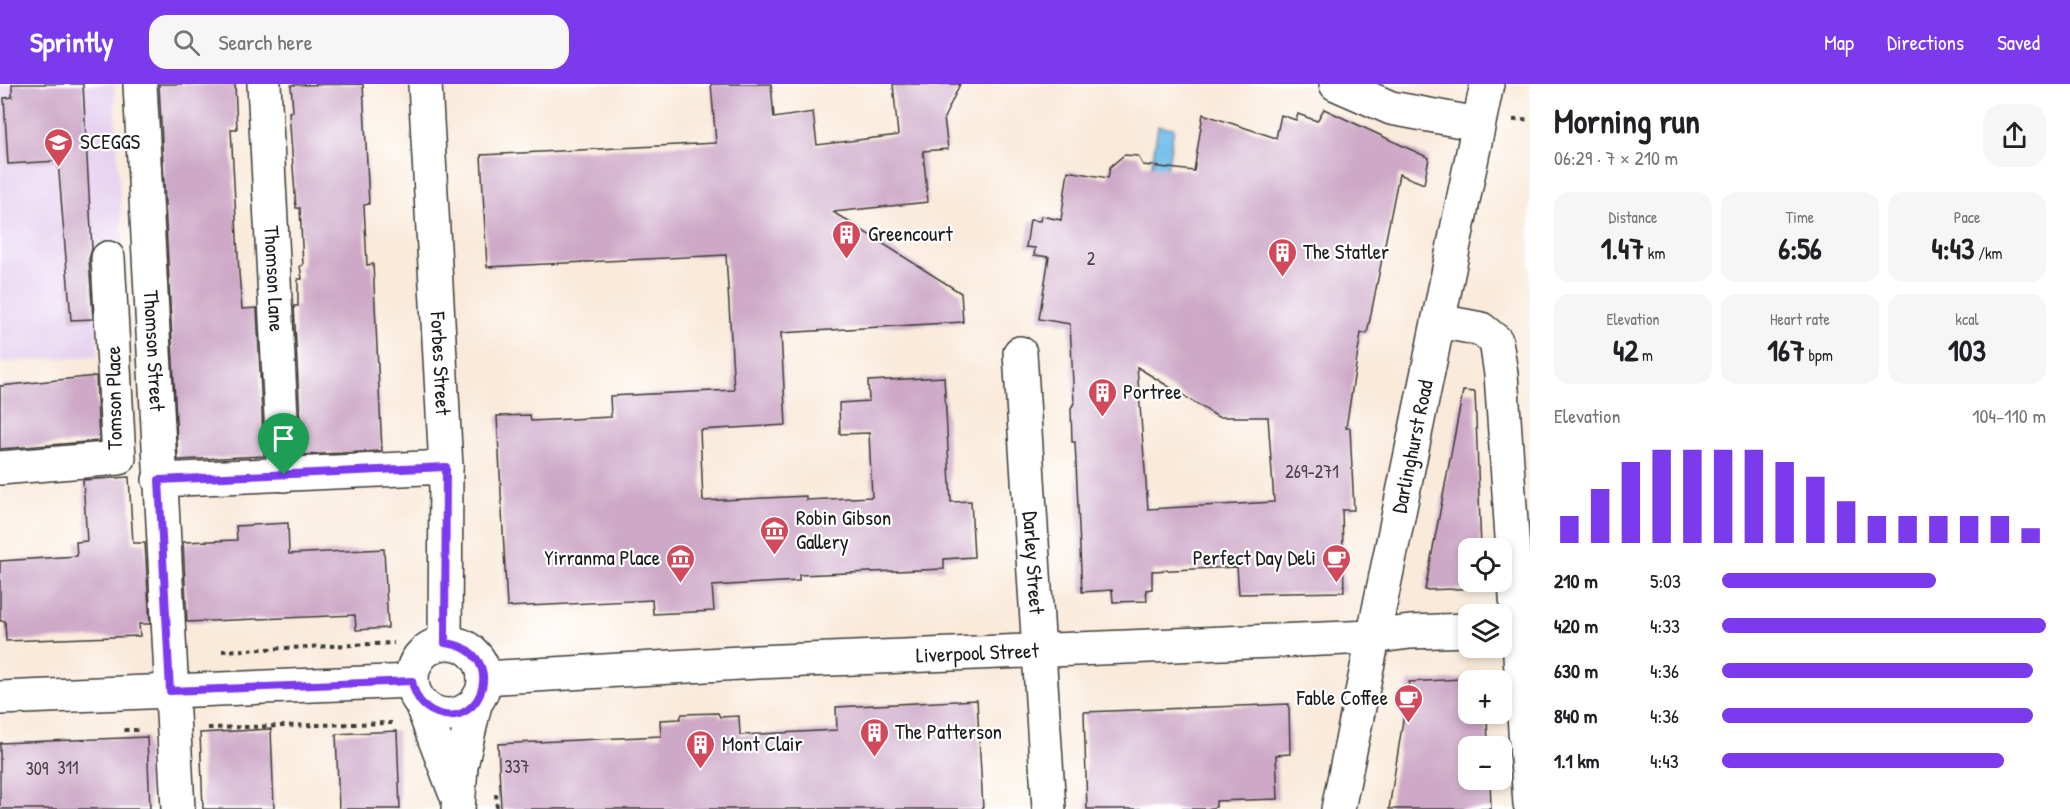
<!DOCTYPE html>
<meta charset="utf-8">
<style>
:root{--surface:#fff;--page:#f6f6f6;--text:#202124;--muted:#757577;--accent:#7c3aed}
body{margin:0;font-family:"Patrick Hand",sans-serif;background:var(--page);color:var(--text);height:100vh;display:flex;flex-direction:column;font-size:22px;white-space:nowrap}
*{box-sizing:border-box;margin:0}
p{font-size:20px;color:var(--muted)}
.icon{flex:none;width:33px;height:33px;fill:none;stroke:currentColor;stroke-width:2;stroke-linecap:round;stroke-linejoin:round}
.map{position:relative;flex:1;overflow:hidden}
.drawer{display:flex;flex-direction:column;background:var(--surface);width:540px}
.drawer>*{flex:none}
.tools{position:absolute;left:1458px;top:454px;display:grid;gap:12px}
.tools a{display:grid;place-items:center;width:54px;height:54px;border-radius:12px;background:var(--surface);box-shadow:0 3px 9px #0003;font-size:30px}
.pin{position:absolute;display:grid;place-items:center;width:51px;height:51px;color:#fff;margin:-62px -26px;border-radius:50% 50% 50% 0;rotate:-45deg;box-shadow:0 0 6px #0007}
.pin .icon{rotate:45deg}
.round{display:grid;place-items:center;flex:none;width:63px;height:63px;border-radius:18px;background:var(--page)}
.headline{display:flex;align-items:center;justify-content:space-between;height:102px;padding:0 24px}
h1{font-size:33px;font-weight:800;line-height:45px}
.figures{display:grid;grid-template-columns:repeat(3,1fr);gap:9px;height:102px;padding:6px 24px}
.figures div{display:grid;align-content:center;border-radius:15px;background:var(--page);text-align:center}
.figures b{font-size:30px;font-weight:800}
.figures small{font-size:16px;font-weight:400}
.figures p{font-size:16px}
.chart{height:168px;padding:12px 24px}
.chart p{display:flex;justify-content:space-between}
.chart svg{width:100%;height:108px;margin-top:6px;stroke:var(--accent);stroke-width:6}
ul{padding:0 24px;list-style:none;font-size:20px}
li{display:grid;grid-template-columns:96px 72px 1fr;align-items:center;height:45px}
li i{height:15px;border-radius:8px;background:var(--accent)}
header{display:flex;align-items:center;gap:36px;box-sizing:border-box;height:84px;padding:0 30px;background:var(--accent);color:#fff}
header strong{font-size:28px}
nav{display:flex;gap:33px;margin-inline-start:auto;font-size:21px}
.search{width:420px;height:54px;background:var(--page);display:flex;align-items:center;gap:15px;box-sizing:border-box;padding:0 21px;border-radius:18px;color:var(--muted);font-size:22px}
main{display:flex;flex:1;min-height:0}
.map>svg:first-child{display:block}
</style>
<header>
<strong>Sprintly</strong>
<div class="search"><svg class="icon" aria-label="search" viewBox="0 0 24 24"><circle cx="10" cy="10" r="6"/><path d="M15 15l6 6"/></svg>Search here</div>
<nav><a>Map</a><a>Directions</a><a>Saved</a></nav>
</header>
<main>
<div class="map">
<svg width="1530" height="725" viewBox="0 0 1530 725">
<rect width="100%" height="100%" fill="#fff"/>
<filter id="ink" filterUnits="userSpaceOnUse"><feTurbulence type="fractalNoise" baseFrequency=".0167" numOctaves="2"/><feDisplacementMap in="SourceGraphic" scale="12" xChannelSelector="R" yChannelSelector="G"/><feConvolveMatrix kernelMatrix="1 2 1 2 8 2 1 2 1" color-interpolation-filters="sRGB"/></filter>
<filter id="wash" filterUnits="userSpaceOnUse"><feTurbulence type="fractalNoise" baseFrequency=".008" numOctaves="4" result="noise"/><feDisplacementMap in="SourceGraphic" scale="24" xChannelSelector="R" yChannelSelector="G"/><feGaussianBlur stdDeviation="1.35" result="paint"/><feColorMatrix in="noise" values="0 0 0 0 0 0 0 0 0 0 0 0 0 0 0 0 0 1.4 0 .05"/><feComposite in="paint" operator="in"/></filter>
<g filter="url(#wash)">
<rect width="100%" height="100%" fill="#f9eada"/>
<path fill="#e6d2f0" d="M 0,0 L 114,0 L 123,166 L 92,168 L 98,272 L 0,279 Z"/>
<path fill="#6fbce9" stroke="#466c82" stroke-width="1.5" d="M 1158,42 L 1174,44 L 1157,146 L 1142,143 Z"/>
<g id="blocks">
<g fill="#cda8c7" fill-rule="evenodd">
<path d="M 12,0 L 83,0 L 92,165 L 89,175 L 93,235 L 71,236 L 58,77 L 8,80 L 4,14 L 12,13 Z"/>
<path d="M 159,0 L 235,0 L 237,45 L 231,45 L 239,189 L 242,225 L 257,224 L 264,372 L 178,376 Z"/>
<path d="M 363,0 L 369,120 L 364,121 L 367,181 L 373,180 L 382,367 L 302,371 L 294,222 L 298,222 L 298,195 L 302,195 L 300,182 L 303,181 L 300,124 L 296,124 L 289,28 L 293,27 L 291,1 Z"/>
<path d="M 711,0 L 771,0 L 774,34 L 813,28 L 817,61 L 898,51 L 893,0 L 960,0 L 944,34 L 948,65 L 923,67 L 928,118 L 833,128 L 961,209 L 963,238 L 781,249 L 786,341 L 700,346 L 703,417 L 806,412 L 806,416 L 872,413 L 869,349 L 840,350 L 839,319 L 869,317 L 868,297 L 944,293 L 951,418 L 971,417 L 974,473 L 944,475 L 944,485 L 799,491 L 799,497 L 712,502 L 714,527 L 653,530 L 652,516 L 507,523 L 497,332 L 530,331 L 531,337 L 611,333 L 610,312 L 734,306 L 726,171 L 487,183 L 481,71 L 716,59 Z"/>
<path d="M 1324,25 L 1429,74 L 1424,100 L 1399,90 L 1367,250 L 1361,249 L 1346,344 L 1350,344 L 1354,426 L 1342,426 L 1344,508 L 1239,510 L 1237,483 L 1152,487 L 1152,505 L 1146,506 L 1147,517 L 1113,518 L 1112,506 L 1082,508 L 1075,358 L 1072,358 L 1071,324 L 1074,319 L 1070,240 L 1039,235 L 1049,173 L 1034,171 L 1035,164 L 1026,163 L 1030,136 L 1040,137 L 1041,132 L 1061,136 L 1068,87 L 1108,94 L 1110,83 L 1124,71 L 1138,72 L 1143,81 L 1194,87 L 1203,30 L 1276,54 L 1281,31 L 1296,36 L 1298,30 L 1317,37 ZM 1137,283 L 1218,333 L 1268,333 L 1274,418 L 1148,425 Z"/>
<path d="M 96,292 L 99,357 L 0,365 L 0,302 Z"/>
<path d="M 1463,307 L 1475,308 L 1481,465 L 1468,465 L 1468,498 L 1483,498 L 1483,504 L 1425,506 Z"/>
<path d="M 129,393 L 133,459 L 145,459 L 150,540 L 139,540 L 140,552 L 6,557 L 5,537 L 0,537 L 0,477 L 77,472 L 76,458 L 87,457 L 83,396 Z"/>
<path d="M 288,439 L 289,470 L 384,465 L 388,544 L 356,546 L 355,531 L 187,538 L 183,458 L 237,456 L 236,442 Z"/>
<path d="M 1478,594 L 1481,597 L 1468,597 L 1468,630 L 1487,630 L 1488,663 L 1468,663 L 1468,696 L 1490,696 L 1491,725 L 1389,725 L 1409,598 Z"/>
<path d="M 977,616 L 983,725 L 501,725 L 498,660 L 661,652 L 660,636 L 680,635 L 682,630 L 718,629 L 720,633 L 739,632 L 740,651 L 837,646 L 836,623 Z"/>
<path d="M 1289,620 L 1290,670 L 1276,671 L 1278,715 L 1216,717 L 1216,723 L 1207,725 L 1087,725 L 1084,628 Z"/>
<path d="M 271,645 L 274,725 L 203,725 L 200,649 Z"/>
<path d="M 397,647 L 400,725 L 339,725 L 336,650 Z"/>
<path d="M 147,653 L 150,725 L 0,725 L 0,659 Z"/>
</g>
</g>
</g>
<g filter="url(#ink)">
<use href="#blocks" fill-opacity="0" stroke="#3d3b38" stroke-width="1.5"/>
<g fill="none" stroke-linecap="round" stroke-linejoin="round">
<defs>
<g id="minor">
<path id="s1" d="M 140,0 L 178,725"/>
<path id="s2" d="M 264,0 L 284,391"/>
<path id="s3" d="M 425,0 L 446,383 L 445,559"/>
<path d="M 1336,0 L 1391,24 L 1478,40"/>
<path d="M 1439,237 L 1481,245 L 1496,257 L 1501,290 L 1530,720"/>
<path id="s4" d="M 1020,269 L 1049,725"/>
<path d="M 0,384 L 119,374 L 108,174"/>
<path d="M 159,396 L 446,383"/>
<circle cx="448" cy="595" r="36"/>
<path id="s5" d="M 484,594 L 757,578 L 1372,553 L 1410,548 L 1468,546"/>
<path d="M 0,614 L 412,597"/>
<path d="M 421,619 L 455,708"/>
<path d="M 458,725 L 461,682 L 475,620"/>
<path id="s6" d="M 1338,725 L 1487,0"/>
</g>
</defs>
<use href="#minor" stroke="#3d3b38" stroke-width="36"/>
<g stroke="#3d3b38" stroke-width="4" stroke-dasharray="4.5 4.5" stroke-linecap="butt">
<path d="M 1513,36 L 1530,35"/>
<path d="M 222,567 L 394,559"/>
<path d="M 208,644 L 392,639"/>
<path d="M 124,646 L 140,646"/>
<path d="M 496,710 L 497,725"/>
</g>
<use href="#minor" stroke="#fff" stroke-width="33"/>
</g>
</g>
<g fill="none" stroke-linecap="round" stroke-linejoin="round" filter="url(#ink)">
<defs>
<path id="route" d="M 446,383 L 445,559 C 508,566 484,646 437,629 C 421,623 415,612 412,597 L 170,607 L 159,396 Z"/>
</defs>
<use href="#route" stroke="#fff" stroke-width="12"/>
<use href="#route" stroke="#7c3aed" stroke-width="8"/>
</g>
<defs>
<symbol id="school-pin" viewBox="-11 -11 22 30"><path d="M0 17L-7.5 6A9.5 9.5 0 1 1 7.5 6Z" fill="#d1495b" stroke="#fff"/><path d="M0-5L7-2L0 1L-7-2ZM-4 1L0 2.5L4 1V4Q0 6-4 4Z" fill="#fff"/></symbol>
<symbol id="building-pin" viewBox="-11 -11 22 30"><path d="M0 17L-7.5 6A9.5 9.5 0 1 1 7.5 6Z" fill="#d1495b" stroke="#fff"/><path d="M-4-6H4V6H1V3H-1V6H-4ZM-2.5-4.3h1.7v1.8h-1.7ZM.8-4.3h1.7v1.8H.8ZM-2.5-1h1.7V.8h-1.7ZM.8-1h1.7V.8H.8Z" fill="#fff"/></symbol>
<symbol id="museum-pin" viewBox="-11 -11 22 30"><path d="M0 17L-7.5 6A9.5 9.5 0 1 1 7.5 6Z" fill="#d1495b" stroke="#fff"/><path d="M0-6L6-3V-2H-6V-3ZM-5-1h2V3h-2ZM-1-1h2V3h-2ZM3-1h2V3H3ZM-6 4H6V6H-6Z" fill="#fff"/></symbol>
<symbol id="cafe-pin" viewBox="-11 -11 22 30"><path d="M0 17L-7.5 6A9.5 9.5 0 1 1 7.5 6Z" fill="#d1495b" stroke="#fff"/><path d="M-5.5-4.5H6V0H3Q3 3.5 0 3.5H-2.5Q-5.5 3.5-5.5 0ZM3-3.2v2h1.7v-2ZM-6 4.5H4V6H-6Z" fill="#fff"/></symbol>
</defs>
<g fill-rule="evenodd">
<use href="#school-pin" x="42" y="42" width="33" height="45"/>
<use href="#building-pin" x="830" y="134" width="33" height="45"/>
<use href="#building-pin" x="1266" y="152" width="33" height="45"/>
<use href="#building-pin" x="1086" y="292" width="33" height="45"/>
<use href="#museum-pin" x="758" y="430" width="33" height="45"/>
<use href="#museum-pin" x="664" y="458" width="33" height="45"/>
<use href="#cafe-pin" x="1320" y="458" width="33" height="45"/>
<use href="#cafe-pin" x="1392" y="598" width="33" height="45"/>
<use href="#building-pin" x="858" y="632" width="33" height="45"/>
<use href="#building-pin" x="684" y="644" width="33" height="45"/>
</g>
<g text-anchor="middle" stroke-width="4.5" stroke-linejoin="round" paint-order="stroke">
<g font-size="18" fill="#483f47">
<text x="1091" y="181">2</text>
<text x="1312" y="394">269-271</text>
<text x="517" y="689">337</text>
<text x="68" y="690">311</text>
<text x="37" y="691">309</text>
</g>
<g font-size="21" fill="#1c1c1c" stroke="#fff" text-anchor="start">
<text x="80" y="65">SCEGGS</text>
<text x="868" y="157">Greencourt</text>
<text x="1303" y="175">The Statler</text>
<text x="1123" y="315">Portree</text>
<text x="796" y="441">Robin Gibson<tspan x="796" dy="24">Gallery</tspan></text>
<text x="660" y="481" text-anchor="end">Yirranma Place</text>
<text x="1316" y="481" text-anchor="end">Perfect Day Deli</text>
<text x="1388" y="621" text-anchor="end">Fable Coffee</text>
<text x="895" y="655">The Patterson</text>
<text x="722" y="667">Mont Clair</text>
</g>
<g font-size="21" fill="#1c1c1c" stroke="#fff">
<text dy="7" stroke="none"><textPath href="#s2" startOffset="195">Thomson Lane</textPath></text>
<text dy="7" stroke="none"><textPath href="#s1" startOffset="267">Thomson Street</textPath></text>
<text dy="7" stroke="none"><textPath href="#s3" startOffset="280">Forbes Street</textPath></text>
<text transform="translate(114 314) rotate(-91)" y="7">Tomson Place</text>
<text dy="7" stroke="none"><textPath href="#s6" startOffset="370">Darlinghurst Road</textPath></text>
<text dy="7" stroke="none"><textPath href="#s4" startOffset="210">Darley Street</textPath></text>
<text dy="7" stroke="none"><textPath href="#s5" startOffset="494">Liverpool Street</textPath></text>
</g>
</g>
</svg>
<div class="tools">
<a><svg class="icon" aria-label="locate" viewBox="0 0 24 24"><circle cx="12" cy="12" r="6"/><path d="M12 2v4M12 18v4M2 12h4M18 12h4"/></svg></a>
<a><svg class="icon" aria-label="layers" viewBox="0 0 24 24"><path d="M12 4l9 5-9 5-9-5zM3 14l9 5 9-5"/></svg></a>
<a>+</a>
<a>−</a>
</div>
<div class="pin" style="left:284px;top:391px;background:#1e9e55"><svg class="icon" aria-label="arrive" viewBox="0 0 24 24"><path d="M6 21V4h12l-3 4 3 4H6"/></svg></div>
</div>
<section class="drawer">
<div class="headline"><div><h1>Morning run</h1><p>06:29 · 7 × 210 m</p></div><a class="round"><svg class="icon" aria-label="share" viewBox="0 0 24 24"><path d="M12 15V3M7 8l5-5 5 5M5 13v7h14v-7"/></svg></a></div>
<div class="figures">
<div><p>Distance</p><b>1.47<small> km</small></b></div>
<div><p>Time</p><b>6:56</b></div>
<div><p>Pace</p><b>4:43<small> /km</small></b></div>
</div>
<div class="figures">
<div><p>Elevation</p><b>42<small> m</small></b></div>
<div><p>Heart rate</p><b>167<small> bpm</small></b></div>
<div><p>kcal</p><b>103</b></div>
</div>
<div class="chart"><p><span>Elevation</span>104–110 m</p>
<svg viewBox="0 0 160 44" preserveAspectRatio="none"><path d="M5 44V33M15 44V22M25 44V11M35 44V6M45 44V6M55 44V6M65 44V6M75 44V11M85 44V17M95 44V27M105 44V33M115 44V33M125 44V33M135 44V33M145 44V33M155 44V38"/></svg>
</div>
<ul>
<li><b>210 m</b>5:03<i style="width:66%"></i></li>
<li><b>420 m</b>4:33<i style="width:100%"></i></li>
<li><b>630 m</b>4:36<i style="width:96%"></i></li>
<li><b>840 m</b>4:36<i style="width:96%"></i></li>
<li><b>1.1 km</b>4:43<i style="width:87%"></i></li>
</ul>
</section>
</main>
